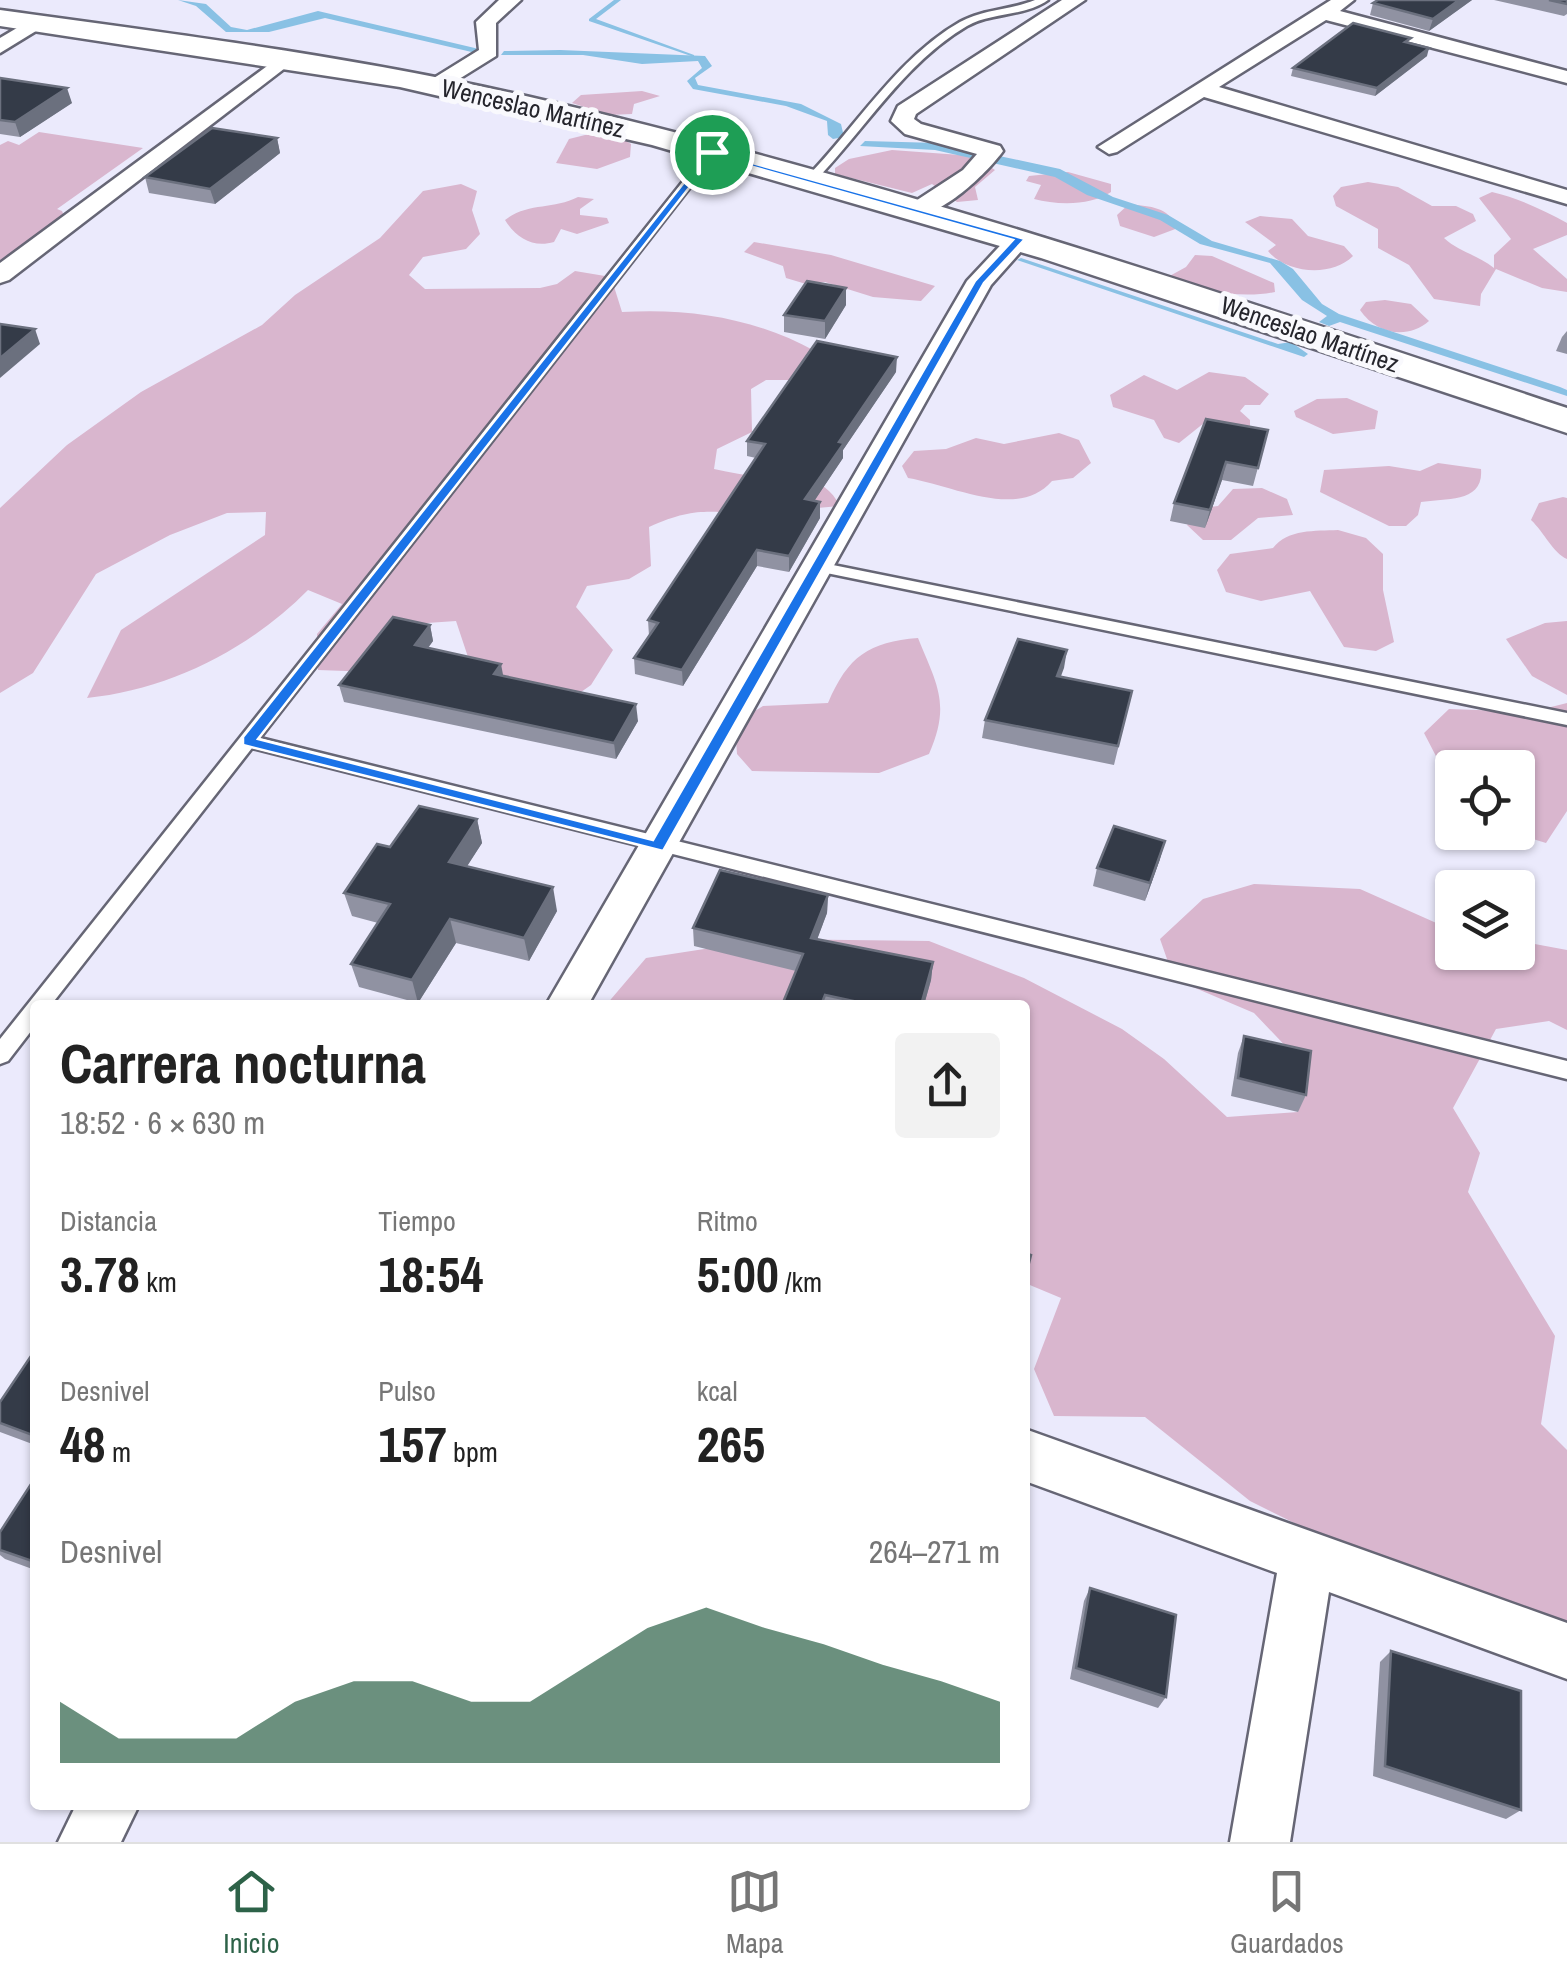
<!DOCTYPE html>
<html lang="es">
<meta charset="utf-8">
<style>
:root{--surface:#fff;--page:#f2f2f2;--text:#222;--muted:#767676;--line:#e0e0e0;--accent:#2d6248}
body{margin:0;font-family:"Archivo Narrow",sans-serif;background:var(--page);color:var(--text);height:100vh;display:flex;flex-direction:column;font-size:38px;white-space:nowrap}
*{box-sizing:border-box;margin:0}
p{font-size:32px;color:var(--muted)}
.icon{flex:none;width:55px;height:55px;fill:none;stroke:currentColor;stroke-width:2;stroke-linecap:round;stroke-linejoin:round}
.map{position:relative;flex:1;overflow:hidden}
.panel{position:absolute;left:30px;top:1000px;width:1000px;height:810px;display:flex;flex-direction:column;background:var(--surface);border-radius:10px;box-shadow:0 2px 8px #0004}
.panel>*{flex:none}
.buttons{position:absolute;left:1435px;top:750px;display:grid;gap:20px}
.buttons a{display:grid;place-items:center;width:100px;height:100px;border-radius:10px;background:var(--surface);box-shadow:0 2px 8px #0004;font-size:50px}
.pin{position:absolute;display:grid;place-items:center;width:85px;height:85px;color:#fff;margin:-42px;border:5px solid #fff;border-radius:50%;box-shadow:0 2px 10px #0007}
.round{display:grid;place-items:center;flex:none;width:105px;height:105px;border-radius:10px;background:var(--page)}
.headline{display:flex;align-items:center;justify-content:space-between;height:170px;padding:0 30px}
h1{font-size:55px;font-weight:700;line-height:75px}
.stats{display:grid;grid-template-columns:repeat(3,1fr);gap:15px;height:170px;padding:10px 30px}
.stats div{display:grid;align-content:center}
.stats b{font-size:50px;font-weight:700}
.stats small{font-size:28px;font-weight:400}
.stats p{font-size:28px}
.chart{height:280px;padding:20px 30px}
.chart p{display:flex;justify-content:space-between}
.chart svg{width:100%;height:180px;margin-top:10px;fill:var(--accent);opacity:.7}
.dock{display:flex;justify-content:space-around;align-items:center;height:140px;border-top:2px solid var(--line);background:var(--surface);font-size:28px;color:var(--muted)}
.dock a{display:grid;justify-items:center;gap:5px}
.dock .on{color:var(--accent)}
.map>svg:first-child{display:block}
</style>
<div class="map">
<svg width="1567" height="1842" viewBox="0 0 1567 1842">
<rect width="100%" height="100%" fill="#ebeafc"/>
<g fill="#d9b6ce">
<path d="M 642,91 L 660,96 L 634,104 L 632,114 L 609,115 L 572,103 L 581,95 Z"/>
<path d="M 39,132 L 143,148 L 57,209 L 62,211 L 69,228 L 0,283 L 0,145 L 8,141 L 19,145 Z"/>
<path d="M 597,132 L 616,135 L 631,144 L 630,157 L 597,169 L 556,163 L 569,139 Z"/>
<path d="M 892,150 L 974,156 L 995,170 L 975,187 L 978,200 L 957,202 L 932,184 L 912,193 L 835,174 L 835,168 L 849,159 Z"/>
<path d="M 1068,172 L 1111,184 L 1111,192 C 1091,206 1057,205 1034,199 L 1041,185 L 1026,181 L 1029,176 Z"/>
<path d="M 1368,182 L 1398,187 L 1432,206 L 1456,206 L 1473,214 L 1476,221 L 1444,238 C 1459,252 1478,255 1494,268 L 1494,255 L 1511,239 L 1479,198 L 1492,192 C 1518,198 1543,210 1567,223 L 1567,235 L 1533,249 L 1567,279 L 1567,292 L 1542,288 L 1496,269 L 1481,294 L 1480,306 L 1434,299 L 1409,265 L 1378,248 L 1378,229 L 1336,206 L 1333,196 L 1341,187 Z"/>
<path d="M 461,184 L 477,191 L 472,210 L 480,234 L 466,249 L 423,257 L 409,275 L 425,289 L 540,288 L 557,284 L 575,271 L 611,277 L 622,312 C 691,308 754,318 815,351 L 807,380 L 766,380 L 751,389 L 752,432 L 717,449 L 714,469 C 730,472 746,476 762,477 C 795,479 823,473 840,506 C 814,508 788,512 762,513 C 712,514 699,504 649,527 L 651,566 L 629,579 L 587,586 L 576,607 L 613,650 L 591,685 L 537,723 L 482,699 L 456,621 L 427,623 L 374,672 L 318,670 L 317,634 L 342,604 L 308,590 C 250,649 169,690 87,698 L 121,630 L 265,535 L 266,512 L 227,513 L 170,535 L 96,574 L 33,673 L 0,693 L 0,508 L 67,445 L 141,392 L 262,325 L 295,295 L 380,238 L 423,191 Z"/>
<path d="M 578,197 L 594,199 L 580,209 L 580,215 L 607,218 L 609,223 L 577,234 L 561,229 L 554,242 C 533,248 516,238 505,220 C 528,202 553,210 578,197 Z"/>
<path d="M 1129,204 C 1152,207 1167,206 1178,228 L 1154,237 L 1120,226 L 1117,215 Z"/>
<path d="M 1260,216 L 1292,219 L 1308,236 L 1344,246 L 1353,256 C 1331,278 1286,273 1268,251 L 1276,245 L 1245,222 Z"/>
<path d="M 754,242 L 831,255 L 935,286 L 921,301 L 873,297 L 825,282 L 806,284 L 786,278 L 783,266 L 744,252 Z"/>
<path d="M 1195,255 L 1212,256 L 1274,283 L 1275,292 C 1242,299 1197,291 1166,278 L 1186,267 Z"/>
<path d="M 1385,300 L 1411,304 L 1429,321 C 1407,340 1376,334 1360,310 L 1366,302 Z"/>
<path d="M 1209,372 L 1245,377 L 1269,394 L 1260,405 L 1245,405 L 1240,411 L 1250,420 L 1250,428 L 1204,423 L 1179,443 L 1164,438 L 1154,420 L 1113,407 L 1110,395 L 1144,375 L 1177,390 Z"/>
<path d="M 1347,398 L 1378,411 L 1375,429 L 1333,434 L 1296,417 L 1294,411 L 1317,399 Z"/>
<path d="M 1059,433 L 1079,440 L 1091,463 L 1073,478 L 1052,481 C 1018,520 955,486 908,478 L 902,466 L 914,451 L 946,449 L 976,438 L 1004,444 Z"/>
<path d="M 1438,463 L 1481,469 C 1484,503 1446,498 1421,502 L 1418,515 L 1406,526 L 1389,526 L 1320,492 L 1324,470 L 1389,466 L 1420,471 Z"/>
<path d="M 1262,488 L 1287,499 L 1293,515 L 1258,518 L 1231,540 L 1203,540 L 1187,525 L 1202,508 L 1218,506 L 1233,489 Z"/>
<path d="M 1563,497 L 1567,498 L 1567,559 C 1553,553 1544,532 1531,520 L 1539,503 Z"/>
<path d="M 1338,530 L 1366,538 L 1383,554 L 1383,590 L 1394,642 L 1376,651 L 1344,647 L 1310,591 L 1261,601 L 1226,592 L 1217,570 L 1230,554 L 1273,548 C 1288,529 1315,531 1338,530 Z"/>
<path d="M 1567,621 L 1567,695 L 1532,676 L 1506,639 L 1545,623 Z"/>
<path d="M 918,638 C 937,685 951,704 929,754 L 879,773 L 752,771 L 737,754 L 735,723 L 763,706 L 828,703 C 848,656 869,642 918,638 Z"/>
<path d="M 1567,703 L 1567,811 L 1546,843 L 1514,833 L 1517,767 L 1524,759 L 1498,753 L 1438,760 L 1424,733 L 1449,709 L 1531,712 Z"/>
<path d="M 1254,884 L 1360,889 L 1452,930 L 1452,952 L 1518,952 L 1518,941 L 1567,950 L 1567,1030 L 1549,1021 L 1496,1029 L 1453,1108 L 1480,1153 L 1468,1192 L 1555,1336 L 1541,1424 L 1567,1450 L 1567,1644 L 1375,1563 L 1250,1501 L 1145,1417 L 1054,1416 L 1034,1369 L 1061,1298 L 1025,1283 L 1025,1005 L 606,1005 L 646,958 L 769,939 L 929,941 L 1024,978 L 1122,1029 L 1164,1059 L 1227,1117 L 1298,1112 L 1294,1055 L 1254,1013 L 1174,979 L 1160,939 L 1203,899 Z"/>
</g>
<g fill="#89c1e4">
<path d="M 178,0 L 206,4 L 231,27 L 247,30 L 318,11 L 479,49 L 476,53 L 325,18 L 269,32 L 226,32 L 196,6 Z"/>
<path d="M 560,50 L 705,56 L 712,66 L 695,78 L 698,85 L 801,104 L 841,124 L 844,137 L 833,139 L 828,135 L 827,121 L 786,106 L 693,89 L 687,81 L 702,68 L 698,61 L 642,64 L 583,55 L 501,55 L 504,51 Z"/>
<path d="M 865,141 L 938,143 L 1060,169 L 1113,197 L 1168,215 L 1212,241 L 1280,261 L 1293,269 L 1322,304 L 1339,314 L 1560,387 L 1567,390 L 1567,396 L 1340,322 L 1329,326 L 1319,322 L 1327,316 L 1302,300 L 1270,263 L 1200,244 L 1160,220 L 1087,195 L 1055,177 L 935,150 L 860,146 Z"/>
<path d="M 1021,258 L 1278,344 L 1291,342 L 1308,354 L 1304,357 L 1017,260 Z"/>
</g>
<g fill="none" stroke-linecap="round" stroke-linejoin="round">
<path fill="#89c1e4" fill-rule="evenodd" d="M 614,0 L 621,0 L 596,19 L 694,55 L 694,57 L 589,21 L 589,19 Z"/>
<defs>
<g id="service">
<path d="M 1035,0 L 1048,0 C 1024,17 992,12 967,26 C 904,63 864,131 814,182 L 806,182 L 806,178 C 856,127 897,58 960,22 C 983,9 1011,10 1035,0 Z"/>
<path d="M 712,149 L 716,150 L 716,154 L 260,738 L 1567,1061 L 1567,1079 L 252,748 L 51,1005 L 35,1005 L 35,1026 L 8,1061 L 0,1064 L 0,1039 L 708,150 Z"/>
<path d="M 813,561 L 1567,713 L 1567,725 L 807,569 L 807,563 Z"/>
</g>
<g id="minor">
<path d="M 499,0 L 521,0 L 496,23 L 496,56 L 443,89 L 429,89 L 429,81 L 479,50 L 476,22 Z"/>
<path d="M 1062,0 L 1085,0 L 916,114 L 914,119 L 921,124 L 1000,146 L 1003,151 C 988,172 938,221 911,214 L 907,209 L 911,204 L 963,170 L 977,154 L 905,134 L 891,121 L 898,106 Z"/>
<path d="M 1331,0 L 1354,0 L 1340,11 L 1567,71 L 1567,83 L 1326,20 L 1219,87 L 1567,190 L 1567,204 L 1204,97 L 1117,152 L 1109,154 L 1098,147 Z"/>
<path d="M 32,19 L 49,23 L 0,53 L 0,38 Z"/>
<path d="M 282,55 L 289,57 L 289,65 L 9,280 L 0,283 L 0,263 Z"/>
<path d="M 1020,232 L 1032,239 L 991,285 L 588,1005 L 546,1005 L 967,281 L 1011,234 Z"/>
<path d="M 1025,1429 L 1567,1623 L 1567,1679 L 1329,1592 L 1290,1842 L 1230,1842 L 1277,1573 L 1025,1481 Z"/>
<path d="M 76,1805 L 139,1805 L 121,1842 L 58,1842 Z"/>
</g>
<path id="secondary" d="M 0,10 C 177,34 355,57 530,97 C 882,178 1225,294 1567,408 L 1567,433 L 1041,258 L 652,145 L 400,87 L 0,26 Z"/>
</defs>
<use href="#service" stroke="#666675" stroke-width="5"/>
<use href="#minor" stroke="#666675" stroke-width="5"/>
<use href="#secondary" stroke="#666675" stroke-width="5"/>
<use href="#service" fill="#fff" fill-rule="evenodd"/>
<use href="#minor" fill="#fff" fill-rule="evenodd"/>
<use href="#secondary" fill="#fff" fill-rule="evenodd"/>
</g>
<g fill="#9092a2">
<path d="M 1472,0 L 1429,31 L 1370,15 L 1373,3 Z"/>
<path d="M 1494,0 L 1567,0 L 1567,14 L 1564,16 Z"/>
<path d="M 1410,43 L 1427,56 L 1375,96 L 1291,76 L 1293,68 Z"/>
<path d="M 0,78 L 72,103 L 20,137 L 0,134 Z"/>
<path d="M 277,138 L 280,153 L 215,204 L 149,193 L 145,177 Z"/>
<path d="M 846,305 L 825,339 L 784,332 L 784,315 Z"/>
<path d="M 1567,331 L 1567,354 L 1556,351 L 1562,337 Z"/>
<path d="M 896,372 L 843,450 L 843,458 L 814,501 L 820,518 L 789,572 L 757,566 L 683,686 L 635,674 L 634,658 L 649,636 L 648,620 L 756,458 L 747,456 L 747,441 Z"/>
<path d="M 1268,430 L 1253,486 L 1222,480 L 1205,528 L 1170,521 L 1174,503 Z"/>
<path d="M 430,625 L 433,641 L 428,648 L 503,676 L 638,721 L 616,759 L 344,702 L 339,685 Z"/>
<path d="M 1067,650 L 1060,677 L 1132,691 L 1114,765 L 982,738 L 985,720 Z"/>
<path d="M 477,819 L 482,843 L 467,866 L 557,911 L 529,961 L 456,943 L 418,1003 L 359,987 L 351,964 L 378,923 L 352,916 L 344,893 L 390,847 Z"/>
<path d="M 1160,859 L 1145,901 L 1093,886 L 1097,868 Z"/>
<path d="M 828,895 L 827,913 L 817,939 L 933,962 L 931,980 L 924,1005 L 782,1005 L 796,971 L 694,946 L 693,928 Z"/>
<path d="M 1244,1036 L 1306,1095 L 1298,1112 L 1231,1096 L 1238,1053 Z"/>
<path d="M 35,1350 L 35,1445 L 0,1432 L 0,1402 Z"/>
<path d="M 35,1478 L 35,1570 L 5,1559 L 0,1555 L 0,1532 Z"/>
<path d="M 1090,1588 L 1166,1697 L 1158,1708 L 1070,1679 L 1084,1601 Z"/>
<path d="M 1391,1651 L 1521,1810 L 1506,1819 L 1373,1776 L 1380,1662 Z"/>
</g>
<g fill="#6b707e">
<path d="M 1459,0 L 1472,0 L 1429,31 L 1433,19 Z"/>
<path d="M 1429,48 L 1427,56 L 1375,96 L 1377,88 Z"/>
<path d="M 67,88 L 72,103 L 20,137 L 15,122 Z"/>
<path d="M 277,138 L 280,153 L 215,204 L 210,189 Z"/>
<path d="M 846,288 L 846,305 L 825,339 L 825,321 Z"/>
<path d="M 35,329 L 40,344 L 0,378 L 0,358 Z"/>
<path d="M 897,357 L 896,372 L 843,450 L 843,458 L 805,515 L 805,499 L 839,442 Z"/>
<path d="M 1226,462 L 1222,480 L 1205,528 L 1210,510 Z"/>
<path d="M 820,502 L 820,518 L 789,572 L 789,556 Z"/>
<path d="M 757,550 L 757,566 L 683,686 L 682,670 Z"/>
<path d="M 430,625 L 433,641 L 418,661 L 415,645 Z"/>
<path d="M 1067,650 L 1064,668 L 1054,695 L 1057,676 Z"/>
<path d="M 501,664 L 504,680 L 494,674 Z"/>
<path d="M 636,704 L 638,721 L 616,759 L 614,743 Z"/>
<path d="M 477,819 L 482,843 L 455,885 L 449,862 Z"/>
<path d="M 1165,841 L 1160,859 L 1145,901 L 1150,883 Z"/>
<path d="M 553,887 L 557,911 L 529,961 L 524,938 Z"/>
<path d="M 828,895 L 827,913 L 811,956 L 811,938 Z"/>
<path d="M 450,919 L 456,943 L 418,1003 L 412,980 Z"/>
<path d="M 933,962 L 931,980 L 924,1005 L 921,1005 Z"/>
</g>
<g fill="#343b48" stroke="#6b707e" stroke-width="2.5">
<path d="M 1378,0 L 1459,0 L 1433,19 L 1373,3 Z"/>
<path d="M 1549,0 L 1567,0 L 1567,4 Z"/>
<path d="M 1353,23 L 1411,38 L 1405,42 L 1429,48 L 1377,88 L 1293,68 Z"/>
<path d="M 0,78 L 67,88 L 15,122 L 0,120 Z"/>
<path d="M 212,128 L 277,138 L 210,189 L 145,177 Z"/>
<path d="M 807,281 L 846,288 L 825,321 L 784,315 Z"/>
<path d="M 0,324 L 35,329 L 0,358 Z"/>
<path d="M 817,341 L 897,357 L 839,442 L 844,443 L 805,499 L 820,502 L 789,556 L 757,550 L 682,670 L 634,658 L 658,623 L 648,620 L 765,444 L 747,441 Z"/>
<path d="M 1206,419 L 1268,430 L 1258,468 L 1226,462 L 1210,510 L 1174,503 Z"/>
<path d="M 393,617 L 430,625 L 415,645 L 501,664 L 494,674 L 636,704 L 614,743 L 339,685 Z"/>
<path d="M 1018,639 L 1067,650 L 1057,676 L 1132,691 L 1118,746 L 985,720 Z"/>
<path d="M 419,806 L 477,819 L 449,862 L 553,887 L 524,938 L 450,919 L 412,980 L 351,964 L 390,904 L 344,893 L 377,844 L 390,847 Z"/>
<path d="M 1114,826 L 1165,841 L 1150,883 L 1097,868 Z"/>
<path d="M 720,870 L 828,895 L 811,938 L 933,962 L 921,1005 L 872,1005 L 825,995 L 821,1005 L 782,1005 L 803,954 L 693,928 Z"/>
<path d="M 1244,1036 L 1311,1051 L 1306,1095 L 1238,1078 Z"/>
<path d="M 1025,1253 L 1031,1255 L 1025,1279 Z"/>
<path d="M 35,1350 L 35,1436 L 0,1423 L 0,1402 Z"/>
<path d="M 35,1478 L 35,1562 L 0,1550 L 0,1532 Z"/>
<path d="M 1090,1588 L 1176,1615 L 1166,1697 L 1076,1668 Z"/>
<path d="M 1391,1651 L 1521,1691 L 1521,1810 L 1385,1766 Z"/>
</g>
<path fill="#1a73e8" stroke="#fff" stroke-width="2.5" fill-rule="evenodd" d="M 709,151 L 1025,239 L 984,283 L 663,851 L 243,745 L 243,737 ZM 714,156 L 1013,240 L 975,281 L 653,840 L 258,739 Z"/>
<g text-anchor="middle" stroke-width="10" stroke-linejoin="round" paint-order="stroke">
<g font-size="25" fill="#25252c" stroke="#f9f9fd">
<text transform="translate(533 108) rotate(13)" y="9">Wenceslao Martínez</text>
<text transform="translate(1310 334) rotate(19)" y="9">Wenceslao Martínez</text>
</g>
</g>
</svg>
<div class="buttons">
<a><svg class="icon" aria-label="locate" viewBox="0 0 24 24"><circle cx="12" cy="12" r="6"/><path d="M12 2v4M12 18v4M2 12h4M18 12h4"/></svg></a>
<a><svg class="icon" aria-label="layers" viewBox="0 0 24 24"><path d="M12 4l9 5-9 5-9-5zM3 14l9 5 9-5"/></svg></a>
</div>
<div class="pin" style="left:712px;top:152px;background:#1e9e55"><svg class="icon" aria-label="arrive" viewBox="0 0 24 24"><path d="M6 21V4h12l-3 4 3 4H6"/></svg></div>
<section class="panel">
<div class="headline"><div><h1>Carrera nocturna</h1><p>18:52 · 6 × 630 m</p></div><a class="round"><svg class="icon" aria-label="share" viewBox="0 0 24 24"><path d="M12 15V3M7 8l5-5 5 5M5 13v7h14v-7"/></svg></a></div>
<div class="stats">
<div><p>Distancia</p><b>3.78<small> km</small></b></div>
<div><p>Tiempo</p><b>18:54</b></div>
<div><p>Ritmo</p><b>5:00<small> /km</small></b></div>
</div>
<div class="stats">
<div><p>Desnivel</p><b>48<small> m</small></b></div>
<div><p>Pulso</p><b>157<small> bpm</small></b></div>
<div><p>kcal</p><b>265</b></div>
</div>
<div class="chart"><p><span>Desnivel</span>264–271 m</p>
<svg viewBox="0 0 160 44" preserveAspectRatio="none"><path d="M0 44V29L10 38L20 38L30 38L40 29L50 24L60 24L70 29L80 29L90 20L100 11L110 6L120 11L130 15L140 20L150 24L160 29V44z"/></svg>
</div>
</section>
</div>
<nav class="dock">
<a class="on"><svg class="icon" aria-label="home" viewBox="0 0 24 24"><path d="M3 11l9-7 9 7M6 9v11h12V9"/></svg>Inicio</a>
<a><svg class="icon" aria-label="map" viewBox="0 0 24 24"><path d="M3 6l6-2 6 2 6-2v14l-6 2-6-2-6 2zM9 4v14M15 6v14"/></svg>Mapa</a>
<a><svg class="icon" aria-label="saved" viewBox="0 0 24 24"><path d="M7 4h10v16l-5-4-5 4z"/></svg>Guardados</a>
</nav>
